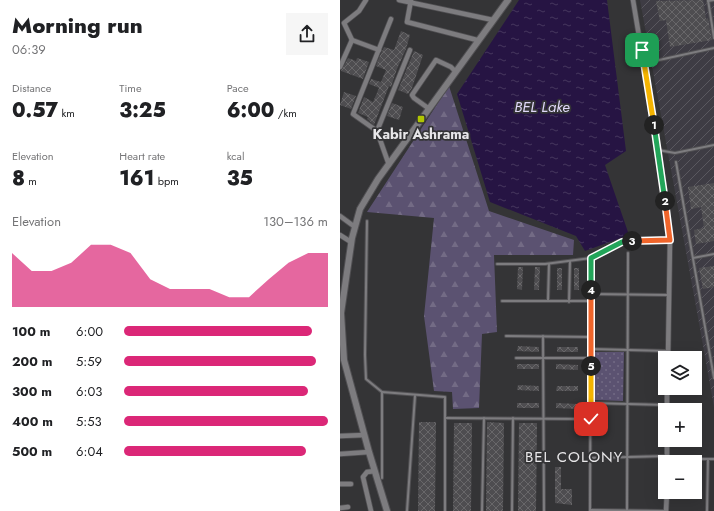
<!DOCTYPE html>
<meta charset="utf-8">
<style>
:root{--surface:#fff;--page:#f6f6f6;--text:#202124;--muted:#757577;--accent:#db2777}
body{margin:0;font-family:Jost,sans-serif;background:var(--page);color:var(--text);height:100vh;display:flex;flex-direction:column;font-size:15px;white-space:nowrap}
*{box-sizing:border-box;margin:0}
p{font-size:13px;color:var(--muted)}
.icon{flex:none;width:22px;height:22px;fill:none;stroke:currentColor;stroke-width:2;stroke-linecap:round;stroke-linejoin:round}
.map{position:relative;flex:1;overflow:hidden}
.details{display:flex;flex-direction:column;background:var(--surface);width:340px}
.details>*{flex:none}
.fabs{position:absolute;left:318px;top:351px;display:grid;gap:8px}
.fabs a{display:grid;place-items:center;width:44px;height:44px;border-radius:0px;background:var(--surface);box-shadow:0 4px 16px #0002;font-size:20px}
.pin{position:absolute;display:grid;place-items:center;width:34px;height:34px;color:#fff;margin:-17px;border-radius:8px;box-shadow:0 2px 6px #0006}
.km{position:absolute;width:20px;height:20px;margin:-10px;border-radius:50%;background:#222;color:#fff;font-size:11px;line-height:20px;text-align:center}
.round{display:grid;place-items:center;flex:none;width:42px;height:42px;border-radius:0px;background:var(--page)}
.head{display:flex;align-items:center;justify-content:space-between;height:68px;padding:0 12px}
h1{font-size:22px;font-weight:800;line-height:30px}
.stats{display:grid;grid-template-columns:repeat(3,1fr);gap:6px;height:68px;padding:4px 12px}
.stats div{display:grid;align-content:center}
.stats b{font-size:20px;font-weight:800}
.stats small{font-size:11px;font-weight:400}
.stats p{font-size:11px}
.chart{height:112px;padding:8px 12px}
.chart p{display:flex;justify-content:space-between}
.chart svg{width:100%;height:72px;margin-top:4px;fill:var(--accent);opacity:.7}
ul{padding:0 12px;list-style:none;font-size:13px}
li{display:grid;grid-template-columns:64px 48px 1fr;align-items:center;height:30px}
li i{height:10px;border-radius:5px;background:var(--accent)}
main{display:flex;flex:1;min-height:0}
.map>svg:first-child{display:block}
</style>
<main>
<section class="details">
<div class="head"><div><h1>Morning run</h1><p>06:39</p></div><a class="round"><svg class="icon" aria-label="share" viewBox="0 0 24 24"><path d="M12 15V3M7 8l5-5 5 5M5 13v7h14v-7"/></svg></a></div>
<div class="stats">
<div><p>Distance</p><b>0.57<small> km</small></b></div>
<div><p>Time</p><b>3:25</b></div>
<div><p>Pace</p><b>6:00<small> /km</small></b></div>
</div>
<div class="stats">
<div><p>Elevation</p><b>8<small> m</small></b></div>
<div><p>Heart rate</p><b>161<small> bpm</small></b></div>
<div><p>kcal</p><b>35</b></div>
</div>
<div class="chart"><p><span>Elevation</span>130–136 m</p>
<svg viewBox="0 0 160 44" preserveAspectRatio="none"><path d="M0 44V11L10 22L20 22L30 17L40 6L50 6L60 11L70 27L80 33L90 33L100 33L110 38L120 38L130 27L140 17L150 11L160 11V44z"/></svg>
</div>
<ul>
<li><b>100 m</b>6:00<i style="width:92%"></i></li>
<li><b>200 m</b>5:59<i style="width:94%"></i></li>
<li><b>300 m</b>6:03<i style="width:90%"></i></li>
<li><b>400 m</b>5:53<i style="width:100%"></i></li>
<li><b>500 m</b>6:04<i style="width:89%"></i></li>
</ul>
</section>
<div class="map">
<svg width="374" height="511" viewBox="0 0 374 511">
<defs>
<pattern id="industrial-furrows" width="10" height="10" patternUnits="userSpaceOnUse"><rect width="10" height="10" fill="#3e3c44"/><path d="M-1 1l2-2M0 10L10 0M9 11l2-2" fill="none" stroke="#5a585f"/></pattern>
<pattern id="forest-firs" width="22" height="20" patternUnits="userSpaceOnUse"><rect width="22" height="20" fill="#5b5271"/><path d="M5 1l3.5 6h-7zM16 11l3.5 6h-7z" fill="#736b85"/></pattern>
<pattern id="park-dots" width="8" height="8" patternUnits="userSpaceOnUse"><rect width="8" height="8" fill="#5b5271"/><path d="M2 2h.1M6 6h.1" fill="none" stroke="#736b85" stroke-width="1.8" stroke-linecap="round"/></pattern>
<pattern id="water-ripples" width="26" height="14" patternUnits="userSpaceOnUse"><rect width="26" height="14" fill="#261443"/><path d="M2 4q2-2 4 0t4 0M15 11q2-2 4 0t4 0" fill="none" stroke="#46365e"/></pattern>
<pattern id="building-cross-hatch" width="8" height="8" patternUnits="userSpaceOnUse"><rect width="8" height="8" fill="#4e4d50"/><path d="M0 0l8 8M0 8l8-8" fill="none" stroke="#686769"/></pattern>
</defs>
<rect width="100%" height="100%" fill="#343436"/>
<path fill="url(#industrial-furrows)" d="M 300,0 L 374,0 L 374,407 L 359,323 Z"/>
<path fill="url(#forest-firs)" d="M 109,86 L 149,211 L 234,240 L 233,255 L 154,255 L 157,332 L 142,334 L 139,408 L 113,409 L 112,392 L 94,391 L 84,316 L 94,218 L 27,212 Z"/>
<path fill="url(#park-dots)" d="M 254,352 L 284,352 L 283,401 L 255,400 Z"/>
<path fill="url(#water-ripples)" d="M 179,0 L 267,0 L 286,151 L 265,165 L 289,235 L 245,251 L 236,236 L 150,202 L 117,94 Z"/>
<g fill="url(#building-cross-hatch)">
<path d="M 363,0 L 366,19 L 368,18 L 372,40 L 330,47 L 326,20 L 320,21 L 316,1 Z"/>
<path d="M 61,31 L 70,35 L 66,49 L 57,69 L 51,87 L 49,86 L 34,125 L 27,119 L 28,117 L 18,113 L 24,97 L 33,102 L 39,88 L 29,84 L 31,79 L 41,82 L 46,70 L 36,66 L 38,60 L 44,47 L 54,50 Z"/>
<path d="M 74,51 L 83,55 L 72,88 L 68,94 L 58,90 Z"/>
<path d="M 8,58 L 16,61 L 17,58 L 29,62 L 23,79 L 1,71 Z"/>
<path d="M 4,92 L 16,96 L 11,109 L 0,105 Z"/>
<path d="M 52,103 L 63,107 L 59,120 L 47,116 Z"/>
<path d="M 374,183 L 374,241 L 356,244 L 354,230 L 364,228 L 361,207 L 351,209 L 348,187 Z"/>
<path d="M 374,266 L 374,287 L 363,289 L 359,268 Z"/>
<path d="M 178,267 L 183,267 L 182,290 L 177,289 Z"/>
<path d="M 195,267 L 200,267 L 199,290 L 194,290 Z"/>
<rect x="217" y="268" width="5" height="22"/>
<rect x="234" y="268" width="5" height="22"/>
<path d="M 178,346 L 199,347 L 199,352 L 177,351 Z"/>
<rect x="217" y="347" width="21" height="5"/>
<rect x="177" y="364" width="22" height="5"/>
<path d="M 216,364 L 238,365 L 238,370 L 216,369 Z"/>
<path d="M 178,385 L 199,386 L 199,391 L 177,390 Z"/>
<path d="M 217,386 L 238,386 L 238,391 L 216,391 Z"/>
<rect x="177" y="403" width="22" height="5"/>
<path d="M 216,403 L 238,404 L 238,409 L 216,408 Z"/>
<path d="M 79,422 L 96,422 L 95,511 L 78,511 Z"/>
<path d="M 147,422 L 164,423 L 163,511 L 146,511 Z"/>
<path d="M 114,423 L 132,423 L 131,511 L 113,511 Z"/>
<path d="M 179,423 L 197,423 L 196,511 L 178,511 Z"/>
<path d="M 215,467 L 221,467 L 221,489 L 232,489 L 232,505 L 215,503 Z"/>
</g>
<g fill="none" stroke-linecap="round" stroke-linejoin="round">
<defs>
<g id="lane">
<path d="M 368,0 L 374,38"/>
<path d="M 368,1 L 374,0"/>
<path d="M 319,60 L 374,48"/>
<path d="M 318,150 L 335,153 L 374,145"/>
<path d="M 336,162 L 374,378"/>
<path d="M 27,221 L 25,355 L 26,379 L 42,392"/>
<path d="M 353,258 L 374,254"/>
<path d="M 157,264 L 205,264 L 251,258 L 282,242 L 329,240"/>
<path d="M 251,294 L 328,295"/>
<path d="M 162,301 L 251,301"/>
<path d="M 208,301 L 209,264"/>
<path d="M 229,302 L 230,261"/>
<path d="M 166,336 L 251,337"/>
<path d="M 203,336 L 204,511"/>
<path d="M 251,349 L 328,351"/>
<path d="M 176,358 L 251,358"/>
<path d="M 251,403 L 327,405"/>
<path d="M 105,418 L 251,419"/>
<path d="M 251,458 L 327,456 L 331,459 L 374,459"/>
<path d="M 42,478 L 42,392 L 105,397 L 105,511"/>
<path d="M 250,510 L 325,511"/>
<path d="M 67,511 L 75,396"/>
<path d="M 142,511 L 144,418"/>
<path d="M 172,511 L 173,418"/>
<path d="M 250,511 L 251,258"/>
<path d="M 287,511 L 288,253"/>
<path d="M 367,511 L 368,459"/>
</g>
<g id="street">
<path d="M 26,0 L 19,11 L 4,23 L 12,40 L 39,50"/>
<path d="M 59,0 L 153,20"/>
<path d="M 71,0 L 67,22 L 137,40"/>
<path d="M 293,0 L 318,150 L 330,240 L 328,358"/>
<path d="M 0,67 L 12,40"/>
<path d="M 88,108 L 74,98 L 72,95 L 96,60 L 111,67 L 115,71"/>
<path d="M 37,131 L 70,50"/>
<path d="M 49,165 L 37,131 L 13,114 L 51,19"/>
<path d="M 0,216 L 15,227"/>
<path d="M 0,235 L 11,242"/>
<path d="M 327,410 L 327,388"/>
<path d="M 0,436 L 25,435"/>
<path d="M 0,454 L 29,452"/>
<path d="M 327,462 L 327,440"/>
<path d="M 0,484 L 11,484"/>
<path d="M 0,508 L 8,507"/>
<path d="M 31,511 L 23,477 L 27,472 L 35,471"/>
<path d="M 326,511 L 327,492"/>
</g>
<path id="secondary" d="M 47,511 L 29,452 L 4,360 L 1,313 L 12,238 L 20,209 L 38,179 L 168,0"/>
</defs>
<use href="#lane" stroke="#515053" stroke-width="4"/>
<use href="#street" stroke="#515053" stroke-width="6"/>
<use href="#secondary" stroke="#515053" stroke-width="8"/>
<use href="#lane" stroke="#7d7c7f" stroke-width="2"/>
<use href="#street" stroke="#7d7c7f" stroke-width="4.5"/>
<use href="#secondary" stroke="#7d7c7f" stroke-width="6"/>
</g>
<g fill="none" stroke-linecap="round" stroke-linejoin="round">
<defs>
<path id="split-1" d="M 302,50 L 314,125"/>
<path id="split-2" d="M 314,125 L 325,201"/>
<path id="split-3" d="M 292,241 L 330,240 L 325,201"/>
<path id="split-4" d="M 251,290 L 251,258 L 282,242 L 292,241"/>
<path id="split-5" d="M 251,366 L 251,290"/>
<path id="split-6" d="M 251,419 L 251,366"/>
</defs>
<use href="#split-1" stroke="#fff" stroke-width="8"/>
<use href="#split-2" stroke="#fff" stroke-width="8"/>
<use href="#split-3" stroke="#fff" stroke-width="8"/>
<use href="#split-4" stroke="#fff" stroke-width="8"/>
<use href="#split-5" stroke="#fff" stroke-width="8"/>
<use href="#split-6" stroke="#fff" stroke-width="8"/>
<use href="#split-1" stroke="#f5b400" stroke-width="5"/>
<use href="#split-2" stroke="#22a559" stroke-width="5"/>
<use href="#split-3" stroke="#f0652b" stroke-width="5"/>
<use href="#split-4" stroke="#22a559" stroke-width="5"/>
<use href="#split-5" stroke="#f0652b" stroke-width="5"/>
<use href="#split-6" stroke="#f5b400" stroke-width="5"/>
</g>
<rect fill="#b0c502" stroke="#343436" stroke-width="1.5" x="77" y="115" width="8" height="8" rx="2"/>
<g text-anchor="middle" stroke-width="3.5" stroke-linejoin="round" paint-order="stroke">
<g font-size="14" font-weight="bold" fill="#e8e7e9" stroke="#343436">
<text x="81" y="139">Kabir Ashrama</text>
</g>
<g font-size="15" font-style="italic" fill="#dfd7f8" stroke="#343436">
<text x="202" y="112">BEL Lake</text>
</g>
<g font-size="15" letter-spacing="1" fill="#e8e7e9" stroke="#343436">
<text x="234" y="462">BEL COLONY</text>
</g>
</g>
</svg>
<div class="fabs">
<a><svg class="icon" aria-label="layers" viewBox="0 0 24 24"><path d="M12 4l9 5-9 5-9-5zM3 14l9 5 9-5"/></svg></a>
<a>+</a>
<a>−</a>
</div>
<div class="pin" style="left:302px;top:50px;background:#1e9e55"><svg class="icon" aria-label="arrive" viewBox="0 0 24 24"><path d="M6 21V4h12l-3 4 3 4H6"/></svg></div>
<div class="pin" style="left:251px;top:419px;background:#d93025"><svg class="icon" aria-label="check" viewBox="0 0 24 24"><path d="M5 12l5 5 9-10"/></svg></div>
<b class="km" style="left:314px;top:125px">1</b>
<b class="km" style="left:325px;top:201px">2</b>
<b class="km" style="left:292px;top:241px">3</b>
<b class="km" style="left:251px;top:290px">4</b>
<b class="km" style="left:251px;top:366px">5</b>
</div>
</main>
